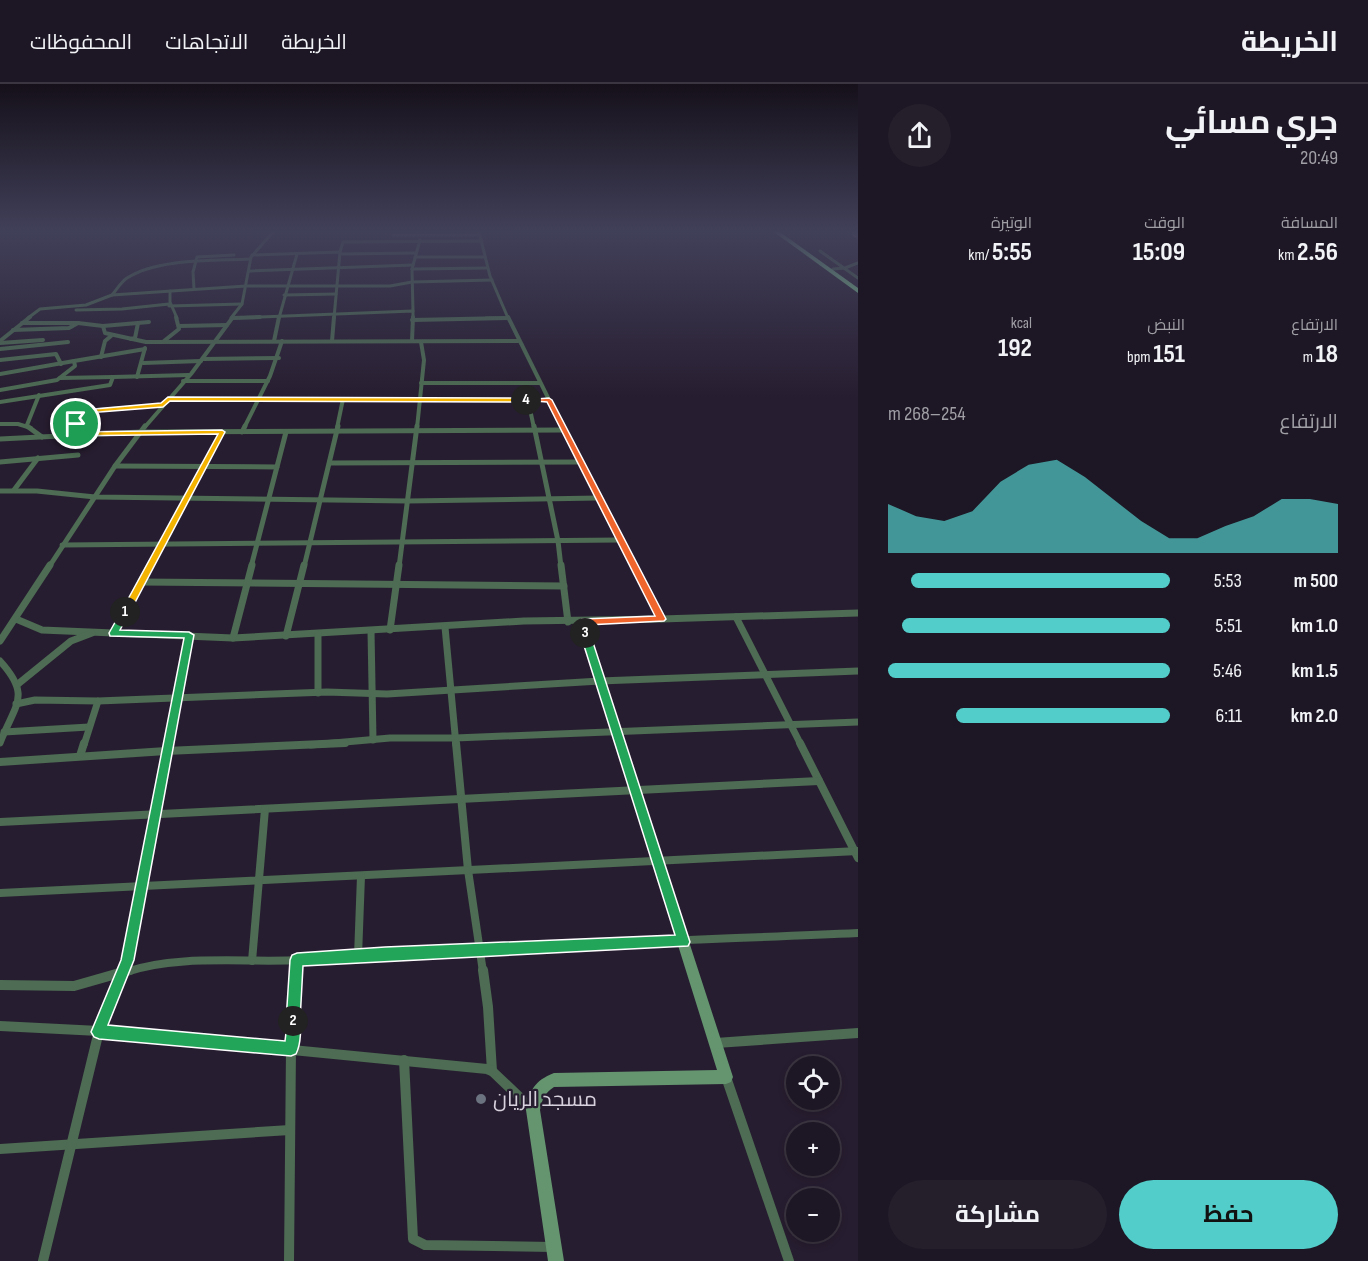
<!DOCTYPE html>
<html lang="ar">
<meta charset="utf-8">
<style>
:root{--surface:#1d1624;--page:#251f2c;--text:#f1f3f6;--muted:#a09fa6;--line:#3b3541;--accent:#53cdc9}
body{margin:0;font-family:"Sofia Sans Condensed",Cairo,sans-serif;background:var(--page);color:var(--text);direction:rtl;height:100vh;display:flex;flex-direction:column;font-size:22px;white-space:nowrap}
*{box-sizing:border-box;margin:0}
p{font-size:20px;color:var(--muted)}
.icon{flex:none;width:33px;height:33px;fill:none;stroke:currentColor;stroke-width:2;stroke-linecap:round;stroke-linejoin:round}
.map{position:relative;flex:1;overflow:hidden;direction:ltr}
.details{display:flex;flex-direction:column;background:var(--surface);width:510px}
.details>*{flex:none}
.controls{position:absolute;left:786px;top:972px;display:grid;gap:12px}
.controls a{display:grid;place-items:center;width:54px;height:54px;border-radius:50%;background:var(--surface);box-shadow:0 3px 9px #0003,0 0 0 2px var(--line);font-size:30px}
.pin{position:absolute;display:grid;place-items:center;width:51px;height:51px;color:#fff;margin:-26px;border:3px solid #fff;border-radius:50%;box-shadow:0 2px 6px #0007}
.km{position:absolute;width:30px;height:30px;margin:-15px;border-radius:50%;background:#222;color:#fff;font-size:16px;line-height:30px;text-align:center}
.round{display:grid;place-items:center;flex:none;width:63px;height:63px;border-radius:32px;background:var(--page)}
.head{display:flex;align-items:center;justify-content:space-between;height:102px;padding:0 30px}
h1{font-size:33px;font-weight:700;line-height:45px}
.stats{display:grid;grid-template-columns:repeat(3,1fr);gap:9px;height:102px;padding:6px 30px}
.stats div{display:grid;align-content:center}
.stats b{font-size:26px;font-weight:700}
.stats small{font-size:16px;font-weight:400}
.stats p{font-size:16px}
.chart{height:168px;padding:12px 30px}
.chart p{display:flex;justify-content:space-between}
.chart svg{width:100%;height:108px;margin-top:6px;fill:var(--accent);opacity:.7}
.cta{display:flex;gap:12px;margin-top:auto;padding:12px 30px}
.cta a{flex:1;height:69px;border-radius:36px;background:var(--accent);color:#111;font-size:24px;font-weight:700;line-height:69px;text-align:center}
.cta a+a{background:var(--page);color:var(--text)}
ul{padding:0 30px;list-style:none;font-size:20px}
li{display:grid;grid-template-columns:96px 72px 1fr;align-items:center;height:45px}
li i{height:15px;border-radius:8px;background:var(--accent)}
header{display:flex;align-items:center;gap:36px;box-sizing:border-box;height:84px;padding:0 30px;background:var(--surface);border-bottom:2px solid var(--line)}
header strong{font-size:28px}
nav{display:flex;gap:33px;margin-inline-start:auto;font-size:21px}
main{display:flex;flex:1;min-height:0}
.map>svg:first-child{display:block}
</style>
<header>
<strong>الخريطة</strong>
<nav><a>الخريطة</a><a>الاتجاهات</a><a>المحفوظات</a></nav>
</header>
<main>
<section class="details">
<div class="head"><div><h1>جري مسائي</h1><p>20:49</p></div><a class="round"><svg class="icon" aria-label="share" viewBox="0 0 24 24"><path d="M12 15V3M7 8l5-5 5 5M5 13v7h14v-7"/></svg></a></div>
<div class="stats">
<div><p>المسافة</p><b>2.56<small> km</small></b></div>
<div><p>الوقت</p><b>15:09</b></div>
<div><p>الوتيرة</p><b>5:55<small> /km</small></b></div>
</div>
<div class="stats">
<div><p>الارتفاع</p><b>18<small> m</small></b></div>
<div><p>النبض</p><b>151<small> bpm</small></b></div>
<div><p>kcal</p><b>192</b></div>
</div>
<div class="chart"><p><span>الارتفاع</span>254–268 m</p>
<svg viewBox="0 0 160 44" preserveAspectRatio="none"><path d="M0 44V24L10 29L20 31L30 27L40 15L50 8L60 6L70 13L80 22L90 31L100 38L110 38L120 33L130 29L140 22L150 22L160 24V44z"/></svg>
</div>
<ul>
<li><b>500 m</b>5:53<i style="width:92%"></i></li>
<li><b>1.0 km</b>5:51<i style="width:95%"></i></li>
<li><b>1.5 km</b>5:46<i style="width:100%"></i></li>
<li><b>2.0 km</b>6:11<i style="width:76%"></i></li>
</ul>
<div class="cta"><a>حفظ</a><a>مشاركة</a></div>
</section>
<div class="map">
<svg width="858" height="1177" viewBox="0 0 858 1177">
<rect width="100%" height="100%" fill="#271d30"/>
<g fill="none" stroke-linecap="round" stroke-linejoin="round">
<g stroke="#4d6c53" stroke-width="3">
<path d="M 479,148 L 490,192 L 508,234"/>
<path d="M 854,148 L 858,151"/>
<path d="M 393,151 L 480,151"/>
<path d="M 820,167 L 858,194"/>
<path d="M 340,168 L 343,158 L 482,157"/>
<path d="M 340,170 L 416,169"/>
<path d="M 252,171 L 340,168 L 334,234"/>
<path d="M 415,173 L 485,173"/>
<path d="M 412,185 L 487,184"/>
<path d="M 833,185 L 845,184 L 858,179"/>
<path d="M 249,187 L 413,181"/>
<path d="M 194,205 L 193,188 L 197,173 L 234,171"/>
<path d="M 170,207 L 170,218 L 177,234"/>
<path d="M 112,211 C 117,205 121,198 127,194 C 158,174 214,177 250,175"/>
<path d="M 284,211 L 336,210"/>
<path d="M 169,222 L 242,220"/>
<path d="M 76,226 L 122,225 L 169,220"/>
<path d="M 413,227 L 412,185 L 420,156"/>
<path d="M 28,234 L 40,225 L 86,221 L 112,211 L 246,202 L 390,202 L 412,198 L 492,196"/>
<path d="M 231,234 L 242,220 L 251,173 L 273,148"/>
<path d="M 233,234 L 413,227 L 413,234"/>
<path d="M 279,234 L 297,170"/>
<path d="M 486,234 L 508,234"/>
</g>
<g stroke="#4d6c53" stroke-width="4">
<path d="M 508,233 L 563,344"/>
<path d="M 233,234 L 260,233"/>
<path d="M 412,236 L 508,234"/>
<path d="M 22,239 L 78,239 L 103,242 L 105,249 L 146,258 L 518,257"/>
<path d="M 103,242 L 149,238"/>
<path d="M 179,242 L 227,241"/>
<path d="M 13,246 L 69,244 L 78,239"/>
<path d="M 131,255 L 135,254 L 138,239"/>
<path d="M 0,257 L 30,233"/>
<path d="M 164,257 L 179,245 L 176,233"/>
<path d="M 274,257 L 279,233"/>
<path d="M 332,257 L 334,233"/>
<path d="M 412,257 L 413,233"/>
<path d="M 0,259 L 43,256"/>
<path d="M 0,265 L 68,258"/>
<path d="M 101,273 L 105,257 L 111,252"/>
<path d="M 203,275 L 279,274"/>
<path d="M 0,276 L 56,270 L 61,280"/>
<path d="M 74,277 L 145,265"/>
<path d="M 143,279 L 201,277"/>
<path d="M 0,290 L 74,277 L 75,282 L 57,296 L 0,306"/>
<path d="M 137,293 L 145,264"/>
<path d="M 60,294 L 113,293"/>
<path d="M 183,297 L 268,297"/>
<path d="M 421,299 L 540,299"/>
<path d="M 168,315 L 549,316"/>
<path d="M 528,316 L 534,344"/>
<path d="M 0,318 L 110,301 L 113,293 L 189,291"/>
<path d="M 0,340 L 18,340 L 31,344"/>
<path d="M 27,341 L 39,311"/>
<path d="M 72,344 L 85,327 L 163,321"/>
<path d="M 144,344 L 191,290 L 233,233"/>
<path d="M 244,344 L 270,292 L 282,257"/>
<path d="M 337,344 L 343,315"/>
<path d="M 417,344 L 424,276 L 421,258"/>
</g>
<g stroke="#4d6c53" stroke-width="5">
<path d="M 27,342 L 42,353"/>
<path d="M 534,342 L 558,457 L 561,483"/>
<path d="M 562,342 L 634,483"/>
<path d="M 242,348 L 245,342"/>
<path d="M 67,350 L 73,342"/>
<path d="M 0,355 L 140,348 L 565,346"/>
<path d="M 0,378 L 78,371"/>
<path d="M 330,379 L 581,378"/>
<path d="M 115,382 L 277,383"/>
<path d="M 14,406 L 38,374"/>
<path d="M 0,407 L 37,407 L 95,413 L 408,417 L 599,414"/>
<path d="M 62,461 L 620,456"/>
<path d="M 49,483 L 115,382 L 145,342"/>
<path d="M 149,483 L 222,348"/>
<path d="M 251,483 L 286,348"/>
<path d="M 304,483 L 338,342"/>
<path d="M 399,483 L 417,342"/>
</g>
<g stroke="#4d6c53" stroke-width="7">
<path d="M 561,481 L 568,538"/>
<path d="M 141,498 L 564,502"/>
<path d="M 736,533 L 801,661"/>
<path d="M 16,535 L 42,546 L 233,554 L 524,537 L 661,535 L 633,481"/>
<path d="M 661,535 L 858,529"/>
<path d="M 445,543 L 456,661"/>
<path d="M 390,546 L 399,481"/>
<path d="M 371,547 L 373,656"/>
<path d="M 113,549 L 150,481"/>
<path d="M 318,550 L 318,609"/>
<path d="M 286,552 L 304,481"/>
<path d="M 233,554 L 252,481"/>
<path d="M 0,557 L 50,481"/>
<path d="M 0,577 C 32,612 15,620 0,659"/>
<path d="M 18,600 L 71,557 L 92,549"/>
<path d="M 16,620 L 35,616 L 98,617 L 327,608 L 387,610 L 600,597 L 858,587"/>
<path d="M 4,648 L 89,643"/>
<path d="M 84,661 L 98,617"/>
<path d="M 168,661 L 189,551"/>
<path d="M 311,661 L 390,654 L 455,654 L 858,638"/>
</g>
<g stroke="#4d6c53" stroke-width="8">
<path d="M 456,659 L 468,786 L 483,888"/>
<path d="M 800,659 L 858,774"/>
<path d="M 80,672 L 84,659"/>
<path d="M 0,678 L 166,667 L 345,659"/>
<path d="M 0,738 L 819,697"/>
<path d="M 0,809 L 858,767"/>
<path d="M 358,872 L 361,792"/>
<path d="M 252,877 L 265,725"/>
<path d="M 123,888 L 128,876 L 169,659"/>
<path d="M 126,888 C 177,870 246,879 301,876 C 487,863 672,857 858,849"/>
<path d="M 296,888 L 297,876"/>
</g>
<g stroke="#4d6c53" stroke-width="10">
<path d="M 483,886 L 488,923 L 492,987"/>
<path d="M 0,901 L 74,902 L 130,886"/>
<path d="M 0,942 L 99,947 L 487,985 L 492,987 L 533,1026"/>
<path d="M 716,959 L 858,949"/>
<path d="M 404,976 L 413,1155 L 425,1161 L 553,1163"/>
<path d="M 726,993 L 789,1177"/>
<path d="M 0,1065 L 290,1046"/>
<path d="M 43,1177 L 99,947 L 124,886"/>
<path d="M 289,1177 L 291,965 L 296,886"/>
</g>
<path fill="#64956f" fill-rule="evenodd" d="M 581,535 L 585,538 L 733,993 L 731,998 L 726,1000 L 554,1003 C 545,1009 542,1015 540,1026 L 564,1177 L 548,1177 L 526,1026 C 530,1006 534,997 554,989 L 717,986 L 577,538 Z"/>
<path fill="#85d497" fill-rule="evenodd" d="M 774,148 L 780,148 L 858,204 L 858,209 Z"/>
<defs>
<path id="rail" d="M 849,148 L 858,154"/>
</defs>
<use href="#rail" stroke="#908797" stroke-width="2"/>
<use href="#rail" stroke="#271d30" stroke-width="1.5" stroke-dasharray="4.5" stroke-linecap="butt"/>
</g>
<linearGradient id="sky" x2="0" y2="1"><stop stop-color="#15101a"/><stop offset="0.47" stop-color="#414059"/><stop offset="1" stop-color="#414059" stop-opacity="0"/></linearGradient>
<rect width="858" height="313" fill="url(#sky)"/>
<path fill="#f5b400" stroke="#fff" stroke-width="1.5" d="M 76,338 L 80,340 L 73,348 L 222,346 L 225,348 L 130,528 L 125,531 L 121,528 L 218,350 L 65,352 L 65,349 Z"/>
<path fill="#22a559" stroke="#fff" stroke-width="1.5" d="M 125,525 L 130,528 L 120,546 L 189,548 L 194,551 L 134,876 L 108,941 L 285,957 L 288,932 L 293,930 L 298,932 C 302,942 301,960 296,970 L 291,972 L 99,955 L 94,953 L 91,948 L 121,876 L 184,554 L 110,552 L 109,549 L 122,526 Z"/>
<path fill="#22a559" stroke="#fff" stroke-width="1.5" d="M 582,546 L 590,549 L 690,858 L 688,862 L 303,882 L 300,937 L 298,942 L 293,944 L 288,942 L 286,937 L 290,876 L 292,871 L 297,869 L 385,863 L 675,851 L 580,549 Z"/>
<path fill="#f0652b" stroke="#fff" stroke-width="1.5" d="M 549,314 L 552,316 L 666,535 L 664,537 L 587,541 L 588,551 L 580,549 L 577,538 L 582,535 L 655,532 L 547,318 L 523,316 Z"/>
<path fill="#f5b400" stroke="#fff" stroke-width="1.5" d="M 168,313 L 526,314 L 529,316 L 526,318 L 170,317 L 163,323 L 87,329 L 79,341 L 73,340 L 83,326 L 161,319 Z"/>
<circle fill="#6b7280" stroke="#271d30" stroke-width="2" cx="481" cy="1015" r="6"/>
<g text-anchor="middle" stroke-width="4.5" stroke-linejoin="round" paint-order="stroke">
<g font-size="21" fill="#d7d0dd" stroke="#271d30" text-anchor="start">
<text x="493" y="1022">مسجد الريان</text>
</g>
</g>
</svg>
<div class="controls">
<a><svg class="icon" aria-label="locate" viewBox="0 0 24 24"><circle cx="12" cy="12" r="6"/><path d="M12 2v4M12 18v4M2 12h4M18 12h4"/></svg></a>
<a>+</a>
<a>−</a>
</div>
<div class="pin" style="left:76px;top:340px;background:#1e9e55"><svg class="icon" aria-label="arrive" viewBox="0 0 24 24"><path d="M6 21V4h12l-3 4 3 4H6"/></svg></div>
<b class="km" style="left:125px;top:528px">1</b>
<b class="km" style="left:293px;top:937px">2</b>
<b class="km" style="left:585px;top:549px">3</b>
<b class="km" style="left:526px;top:316px">4</b>
</div>
</main>
